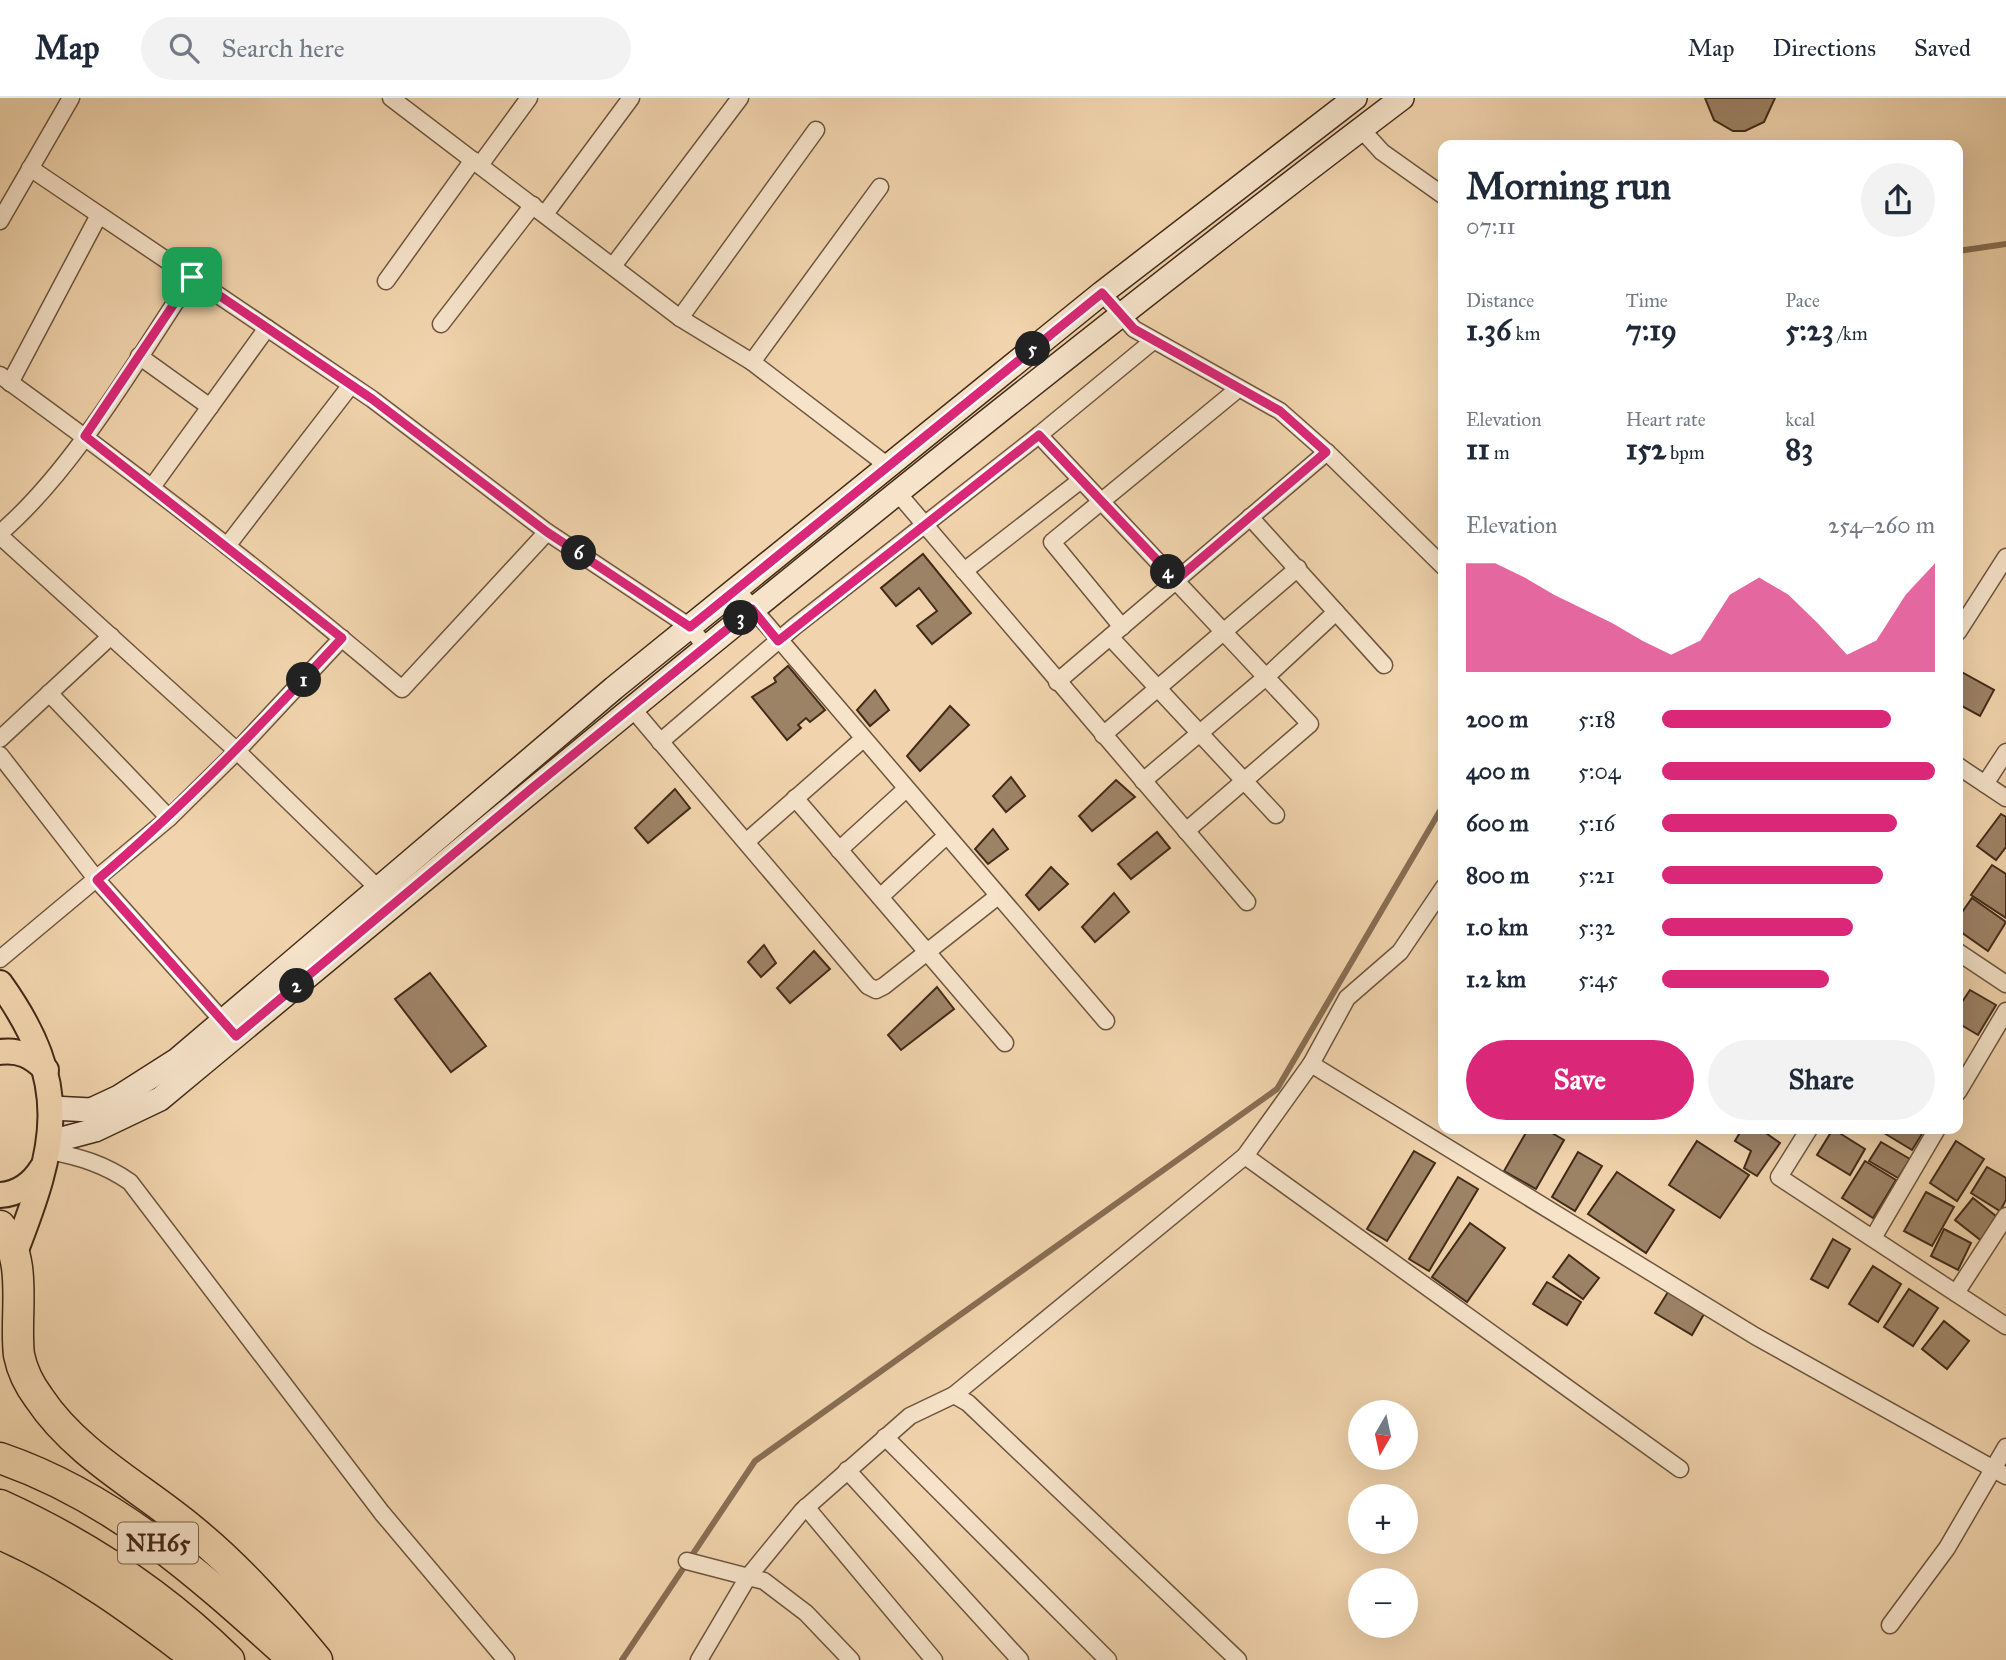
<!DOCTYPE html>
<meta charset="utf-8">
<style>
:root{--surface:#fff;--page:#f2f2f3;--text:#1f2937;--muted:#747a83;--line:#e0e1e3;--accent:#db2777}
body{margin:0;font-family:"IM FELL Great Primer",serif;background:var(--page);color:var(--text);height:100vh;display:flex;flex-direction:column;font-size:26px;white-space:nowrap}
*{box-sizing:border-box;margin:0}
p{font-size:23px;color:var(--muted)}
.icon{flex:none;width:38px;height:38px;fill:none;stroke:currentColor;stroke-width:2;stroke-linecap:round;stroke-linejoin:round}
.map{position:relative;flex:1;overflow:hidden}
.details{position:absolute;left:1438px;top:42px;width:525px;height:994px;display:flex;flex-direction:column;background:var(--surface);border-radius:14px;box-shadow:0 7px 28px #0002}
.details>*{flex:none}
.needle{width:46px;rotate:189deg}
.fabs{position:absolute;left:1348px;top:1302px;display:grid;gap:14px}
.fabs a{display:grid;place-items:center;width:70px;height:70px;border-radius:50%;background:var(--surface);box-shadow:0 7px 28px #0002;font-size:35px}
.pin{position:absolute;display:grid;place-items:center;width:60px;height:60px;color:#fff;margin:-30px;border-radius:14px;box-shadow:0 4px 10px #0006}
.km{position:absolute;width:35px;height:35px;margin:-18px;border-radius:50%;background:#222;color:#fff;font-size:19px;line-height:35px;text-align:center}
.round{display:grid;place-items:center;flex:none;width:74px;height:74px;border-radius:37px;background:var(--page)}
.summary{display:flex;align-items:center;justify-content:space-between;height:119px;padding:0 28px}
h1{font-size:38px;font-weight:700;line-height:52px}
.figures{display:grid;grid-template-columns:repeat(3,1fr);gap:10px;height:119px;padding:7px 28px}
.figures div{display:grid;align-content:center}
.figures b{font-size:30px;font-weight:700}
.figures small{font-size:19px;font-weight:400}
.figures p{font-size:19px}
.chart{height:196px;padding:14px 28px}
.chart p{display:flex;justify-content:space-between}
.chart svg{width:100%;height:126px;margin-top:7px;fill:var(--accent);opacity:.7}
.primary-button{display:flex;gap:14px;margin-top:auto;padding:14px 28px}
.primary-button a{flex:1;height:80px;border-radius:42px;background:var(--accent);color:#fff;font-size:28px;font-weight:700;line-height:80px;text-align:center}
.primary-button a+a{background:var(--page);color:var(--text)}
ul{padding:0 28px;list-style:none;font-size:23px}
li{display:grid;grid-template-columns:112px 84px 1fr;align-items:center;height:52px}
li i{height:18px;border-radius:9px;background:var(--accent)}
header{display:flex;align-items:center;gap:42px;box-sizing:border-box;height:98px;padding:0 35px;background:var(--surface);border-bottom:2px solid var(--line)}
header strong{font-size:33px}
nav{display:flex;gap:38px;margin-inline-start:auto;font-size:24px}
.search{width:490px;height:63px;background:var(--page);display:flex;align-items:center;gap:18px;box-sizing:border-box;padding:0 24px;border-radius:38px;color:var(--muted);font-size:26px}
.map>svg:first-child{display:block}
</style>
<header>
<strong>Map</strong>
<div class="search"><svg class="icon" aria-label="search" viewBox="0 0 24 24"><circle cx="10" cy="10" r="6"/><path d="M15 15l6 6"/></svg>Search here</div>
<nav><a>Map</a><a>Directions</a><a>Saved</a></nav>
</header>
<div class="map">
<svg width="2006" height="1562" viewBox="0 0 2006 1562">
<rect width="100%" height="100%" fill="#f1d4ad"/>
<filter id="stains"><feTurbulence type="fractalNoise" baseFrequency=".00286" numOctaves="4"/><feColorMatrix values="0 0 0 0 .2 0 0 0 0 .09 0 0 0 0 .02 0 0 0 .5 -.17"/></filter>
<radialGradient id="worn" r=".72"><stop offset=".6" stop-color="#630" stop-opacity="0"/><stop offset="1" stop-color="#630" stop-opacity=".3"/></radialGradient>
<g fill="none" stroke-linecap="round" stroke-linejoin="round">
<g stroke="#886e54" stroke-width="6">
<path d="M 1958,153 L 2006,146"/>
<path d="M 622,1562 L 755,1363 L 1277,991 L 1444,706"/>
</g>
</g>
<g fill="#9d8366" stroke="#432b19" stroke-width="2">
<path d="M 1705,0 L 1775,0 L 1764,24 L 1745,33 L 1733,33 L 1714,22 Z"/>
<path d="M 923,456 L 971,515 L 932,546 L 917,528 L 937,513 L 919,490 L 896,508 L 881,490 Z"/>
<path d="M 788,568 L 825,612 L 810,624 L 806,620 L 798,627 L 801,630 L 787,642 L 752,599 L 776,584 L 774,580 Z"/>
<path d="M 1958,572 L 1994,592 L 1980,618 L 1958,606 Z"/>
<path d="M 875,592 L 889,612 L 870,628 L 857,612 Z"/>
<path d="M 950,608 L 969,627 L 920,673 L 907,658 Z"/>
<path d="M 1011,679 L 1025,698 L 1006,714 L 993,698 Z"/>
<path d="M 1116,682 L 1135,699 L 1092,733 L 1079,718 Z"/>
<path d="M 675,691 L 690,710 L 648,745 L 635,730 Z"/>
<path d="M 2001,716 L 2006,719 L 2006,749 L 1996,762 L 1977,748 Z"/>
<path d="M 993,731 L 1008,751 L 988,766 L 975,751 Z"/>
<path d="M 1157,734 L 1170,750 L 1131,781 L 1118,766 Z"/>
<path d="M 1992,767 L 2006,776 L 2006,820 L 1971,797 Z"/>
<path d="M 1051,769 L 1068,786 L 1039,812 L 1026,797 Z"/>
<path d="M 1114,795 L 1129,814 L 1095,844 L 1082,829 Z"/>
<path d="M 1972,800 L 2006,824 L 1988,853 L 1958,832 L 1958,820 Z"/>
<path d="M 764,847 L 776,865 L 761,879 L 748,864 Z"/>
<path d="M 814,853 L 830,871 L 790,905 L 777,890 Z"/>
<path d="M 430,875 L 486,948 L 451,974 L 395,901 Z"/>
<path d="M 937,889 L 954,911 L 901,952 L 888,937 Z"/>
<path d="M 1970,892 L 1996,907 L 1978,937 L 1958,925 L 1958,910 Z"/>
<path d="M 1528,1031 L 1545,1031 L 1564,1042 L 1536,1091 L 1504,1073 Z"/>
<path d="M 1742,1031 L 1760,1031 L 1780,1045 L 1757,1078 L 1744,1070 L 1751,1053 L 1735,1043 Z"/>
<path d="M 1833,1031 L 1865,1051 L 1850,1077 L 1817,1057 Z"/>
<path d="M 1887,1031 L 1925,1031 L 1912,1052 L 1884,1035 Z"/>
<path d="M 1697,1043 L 1749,1077 L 1720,1120 L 1669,1087 Z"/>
<path d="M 1956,1043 L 1984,1061 L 1957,1103 L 1930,1085 Z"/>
<path d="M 1881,1044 L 1910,1061 L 1898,1080 L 1869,1063 Z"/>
<path d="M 1414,1053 L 1435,1065 L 1387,1143 L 1367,1131 Z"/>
<path d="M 1578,1054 L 1602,1068 L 1575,1113 L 1552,1099 Z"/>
<path d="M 1865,1063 L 1896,1082 L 1873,1120 L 1842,1100 Z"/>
<path d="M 1987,1069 L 2006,1080 L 2006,1102 L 2000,1113 L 1971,1095 Z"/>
<path d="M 1617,1074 L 1674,1112 L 1646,1155 L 1588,1116 Z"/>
<path d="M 1458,1079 L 1478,1091 L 1429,1173 L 1409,1161 Z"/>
<path d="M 1926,1094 L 1954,1109 L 1932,1148 L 1904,1133 Z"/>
<path d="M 1973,1100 L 2001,1122 L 1983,1144 L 1955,1122 Z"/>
<path d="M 1470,1125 L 1505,1150 L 1467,1204 L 1432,1179 Z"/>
<path d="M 1944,1131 L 1971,1145 L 1958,1172 L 1931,1158 Z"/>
<path d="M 1833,1141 L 1850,1151 L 1828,1190 L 1811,1181 Z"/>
<path d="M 1569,1157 L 1599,1180 L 1583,1201 L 1553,1179 Z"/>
<path d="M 1873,1168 L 1901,1186 L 1878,1224 L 1849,1206 Z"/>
<path d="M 1547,1184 L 1581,1204 L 1567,1227 L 1533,1206 Z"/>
<path d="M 1909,1191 L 1938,1210 L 1913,1248 L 1884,1229 Z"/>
<path d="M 1668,1194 L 1704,1216 L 1692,1237 L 1655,1215 Z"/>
<path d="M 1944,1223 L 1969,1243 L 1947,1271 L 1922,1251 Z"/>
</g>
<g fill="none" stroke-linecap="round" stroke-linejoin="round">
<defs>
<g id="street">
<path d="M 391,0 L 680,220 L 752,264 L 888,368"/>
<path d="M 1361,31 L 1382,54 L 1444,98"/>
<path d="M 480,67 L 529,0"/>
<path d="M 30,70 L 372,301 L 547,434 L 690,529 L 705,548"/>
<path d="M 545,116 L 631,0"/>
<path d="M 0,123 L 71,0"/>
<path d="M 613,168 L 740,0"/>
<path d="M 386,183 L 473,62"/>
<path d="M 1102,195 L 1134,231 L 1280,313 L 1331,358 L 1444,469"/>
<path d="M 680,220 L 816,32"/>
<path d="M 441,226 L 533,107"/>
<path d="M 139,258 L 210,309"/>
<path d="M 752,264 L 880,89"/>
<path d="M 0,277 C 138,377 272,480 402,591 L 547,434"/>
<path d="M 10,285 L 99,117"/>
<path d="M 1039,337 L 1310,626 L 1186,733"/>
<path d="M 152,389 L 267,230"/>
<path d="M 896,393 L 1247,804"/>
<path d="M 1250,419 L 1384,567"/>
<path d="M 0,435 C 73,373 138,260 192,179"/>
<path d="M 0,438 L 237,653 L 386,798"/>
<path d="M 227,448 L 351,287"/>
<path d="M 964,473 L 1081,382"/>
<path d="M 737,492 L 1106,923"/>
<path d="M 1122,529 L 1052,444 L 1238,291"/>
<path d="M 1958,534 L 2006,459"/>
<path d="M 1110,539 L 1276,717"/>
<path d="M 1057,584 L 1327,354"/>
<path d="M 49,595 L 169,720"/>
<path d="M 631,609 L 868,888 L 876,892 L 884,888 L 998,798"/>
<path d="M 1103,637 L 1298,470"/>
<path d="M 0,641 L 111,538"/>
<path d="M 660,644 L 794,529 L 1039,337 L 1153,243"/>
<path d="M 0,657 L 97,782 L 230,931"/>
<path d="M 1958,668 L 2006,700"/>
<path d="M 1143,683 L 1266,579 L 1336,514"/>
<path d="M 1985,686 L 2006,654"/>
<path d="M 795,700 L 1005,945"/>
<path d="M 746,744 L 863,641"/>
<path d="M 839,752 L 906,691"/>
<path d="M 1444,789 L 1400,854 L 1347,900 L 1311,966 L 1245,1058 L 1680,1371"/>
<path d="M 880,799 L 946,738"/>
<path d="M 1958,854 L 2006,886"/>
<path d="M 0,861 L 169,720 L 237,653 L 342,540"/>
<path d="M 1311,966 L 1755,1238 L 2006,1378"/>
<path d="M 1958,994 L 2006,913"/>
<path d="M 1809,1031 L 1779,1079 L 2006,1228"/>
<path d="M 49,1053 C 80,1059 104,1066 130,1084 L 382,1415 L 506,1562"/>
<path d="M 1873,1140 L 1937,1031"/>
<path d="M 1956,1195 L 2006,1118"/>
<path d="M 954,1297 L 968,1305 L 1238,1562"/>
<path d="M 885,1339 L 1108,1562"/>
<path d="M 847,1372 L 1020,1562"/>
<path d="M 806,1409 L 934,1562"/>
<path d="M 687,1463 L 764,1483 L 806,1515 L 851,1562"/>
<path d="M 1890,1527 L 1947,1450 L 2006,1349"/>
<path d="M 699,1562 L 748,1479 L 802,1413 L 910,1318 L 954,1297 L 1245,1058"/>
</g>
<g id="secondary">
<path d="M 52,1010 L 91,1012 L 119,999 L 177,962 L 614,590 L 1102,195 L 1355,0"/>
<path d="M 50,1044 L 95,1032 L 160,1001 C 570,660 977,322 1402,0"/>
</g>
<g id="primary">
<path d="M 0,885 C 73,987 57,1047 14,1157"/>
<path d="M 0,954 C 20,951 33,959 46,972"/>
<path d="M 0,1097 C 19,1096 32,1086 42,1070"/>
</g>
<g id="highway">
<path d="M 0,1128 C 29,1162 14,1216 19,1257 C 22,1272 30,1288 39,1300 C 76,1356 142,1390 192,1432 C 239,1470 279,1516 317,1562"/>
<path d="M 0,1360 C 117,1400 204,1481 294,1562"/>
<path d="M 0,1407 C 86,1446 162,1496 229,1562"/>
<path d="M 0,1436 C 72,1467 137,1515 198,1562"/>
</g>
</defs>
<use href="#street" stroke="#6e553e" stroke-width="19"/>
<use href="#secondary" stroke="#432b19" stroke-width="26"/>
<use href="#primary" stroke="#432b19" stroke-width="28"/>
<use href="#highway" stroke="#432b19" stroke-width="33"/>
<use href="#street" stroke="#f6e3ca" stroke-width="16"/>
<use href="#secondary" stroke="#f6e3ca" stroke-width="23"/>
<use href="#primary" stroke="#f1d4ad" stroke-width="24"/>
<use href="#highway" stroke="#f1d4ad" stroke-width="30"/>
</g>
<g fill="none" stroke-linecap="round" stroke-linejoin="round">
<defs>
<path id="route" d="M 192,179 L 372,301 L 547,434 L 690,529 L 1102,195 L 1134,231 L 1280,313 L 1326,354 L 1176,482 L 1039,337 L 778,543 L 752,511 L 531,691 L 236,938 L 97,782 C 185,707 263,625 342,540 L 85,338 Z"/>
</defs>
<use href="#route" stroke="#fff" stroke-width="14"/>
<use href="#route" stroke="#db2777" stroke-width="9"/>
</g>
<g text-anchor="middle" stroke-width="5" stroke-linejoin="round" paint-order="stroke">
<rect fill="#f6e3ca" stroke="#79624e" stroke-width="2" x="118" y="1424.5" width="80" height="41" rx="5"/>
<g font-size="24" font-weight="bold" fill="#432b19">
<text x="158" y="1453">NH65</text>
</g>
</g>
<rect width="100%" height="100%" filter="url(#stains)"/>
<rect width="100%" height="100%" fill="url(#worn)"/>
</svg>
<div class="fabs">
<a><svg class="needle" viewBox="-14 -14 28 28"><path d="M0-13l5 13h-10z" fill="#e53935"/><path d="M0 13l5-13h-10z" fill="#747a83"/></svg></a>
<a>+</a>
<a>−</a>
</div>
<div class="pin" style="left:192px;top:179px;background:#1e9e55"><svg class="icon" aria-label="arrive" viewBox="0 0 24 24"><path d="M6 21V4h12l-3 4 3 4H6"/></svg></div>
<b class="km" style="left:304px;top:582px">1</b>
<b class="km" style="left:297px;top:888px">2</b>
<b class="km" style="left:741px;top:520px">3</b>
<b class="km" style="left:1168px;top:474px">4</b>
<b class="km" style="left:1033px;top:251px">5</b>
<b class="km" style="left:579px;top:455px">6</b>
<section class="details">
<div class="summary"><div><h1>Morning run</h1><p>07:11</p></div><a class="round"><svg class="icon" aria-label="share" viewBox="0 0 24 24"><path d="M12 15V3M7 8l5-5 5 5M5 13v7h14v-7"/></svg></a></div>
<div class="figures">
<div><p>Distance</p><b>1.36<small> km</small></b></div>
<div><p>Time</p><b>7:19</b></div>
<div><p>Pace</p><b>5:23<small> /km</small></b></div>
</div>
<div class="figures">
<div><p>Elevation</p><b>11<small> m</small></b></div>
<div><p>Heart rate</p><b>152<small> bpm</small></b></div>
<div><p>kcal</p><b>83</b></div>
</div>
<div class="chart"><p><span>Elevation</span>254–260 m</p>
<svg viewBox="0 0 160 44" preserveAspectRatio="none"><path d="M0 44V6L10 6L20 11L30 17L40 22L50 27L60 33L70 38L80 33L90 17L100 11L110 17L120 27L130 38L140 33L150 17L160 6V44z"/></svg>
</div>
<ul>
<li><b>200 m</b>5:18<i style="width:84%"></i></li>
<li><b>400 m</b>5:04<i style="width:100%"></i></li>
<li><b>600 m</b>5:16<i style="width:86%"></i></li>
<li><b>800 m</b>5:21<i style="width:81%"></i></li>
<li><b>1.0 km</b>5:32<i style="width:70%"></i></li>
<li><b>1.2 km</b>5:45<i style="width:61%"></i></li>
</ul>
<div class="primary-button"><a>Save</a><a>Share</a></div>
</section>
</div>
